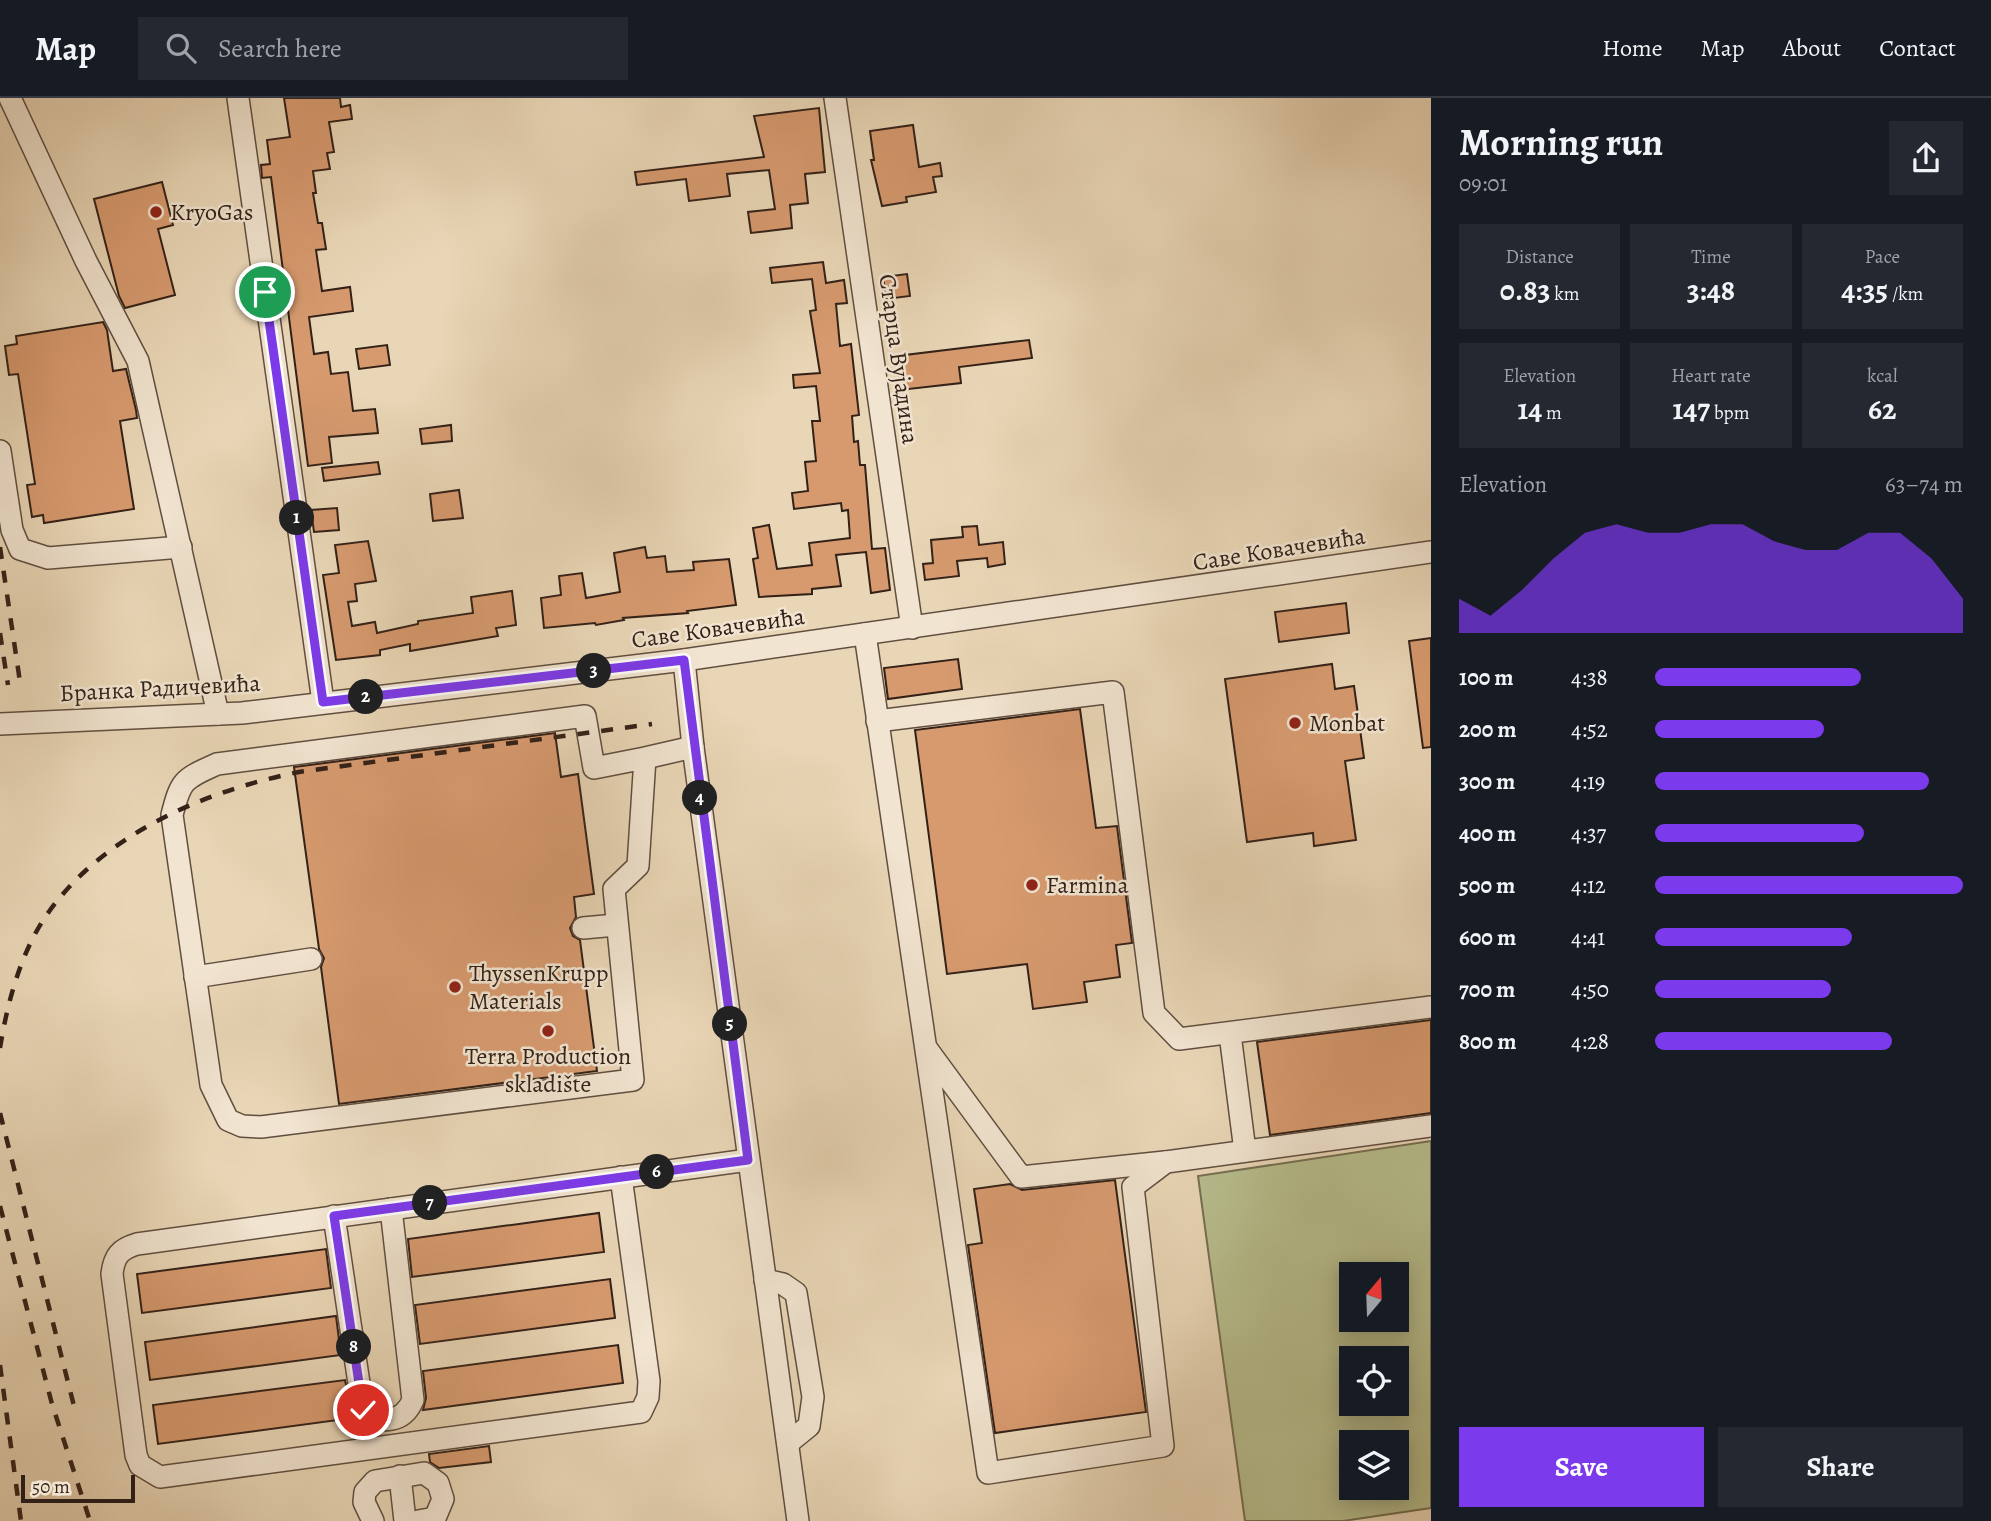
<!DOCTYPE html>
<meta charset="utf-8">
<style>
:root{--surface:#171b24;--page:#242831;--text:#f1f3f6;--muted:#9ea1a6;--line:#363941;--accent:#7c3aed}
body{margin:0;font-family:Alegreya,serif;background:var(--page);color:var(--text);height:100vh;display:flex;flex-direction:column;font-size:26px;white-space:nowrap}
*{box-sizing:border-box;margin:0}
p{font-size:23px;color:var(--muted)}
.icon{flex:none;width:38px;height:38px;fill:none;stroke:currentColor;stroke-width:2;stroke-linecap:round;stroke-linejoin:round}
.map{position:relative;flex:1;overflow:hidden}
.side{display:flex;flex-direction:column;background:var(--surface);width:560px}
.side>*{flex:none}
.needle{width:46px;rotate:19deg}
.buttons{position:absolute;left:1339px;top:1164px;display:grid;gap:14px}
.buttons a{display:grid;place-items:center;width:70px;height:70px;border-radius:0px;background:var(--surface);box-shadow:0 4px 18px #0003;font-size:35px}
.scale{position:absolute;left:21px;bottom:18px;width:114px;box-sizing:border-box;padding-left:7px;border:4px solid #332118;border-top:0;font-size:19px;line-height:24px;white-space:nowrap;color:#332118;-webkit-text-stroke:5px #f1e4d0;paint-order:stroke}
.pin{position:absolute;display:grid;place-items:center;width:60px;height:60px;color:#fff;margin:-30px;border:4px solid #fff;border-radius:50%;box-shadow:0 2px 7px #0007}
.km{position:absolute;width:35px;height:35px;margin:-18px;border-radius:50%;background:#222;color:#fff;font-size:19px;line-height:35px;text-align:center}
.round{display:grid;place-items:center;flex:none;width:74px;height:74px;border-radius:0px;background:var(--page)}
.summary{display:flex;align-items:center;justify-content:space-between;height:119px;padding:0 28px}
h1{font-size:38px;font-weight:600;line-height:52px}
.figures{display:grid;grid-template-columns:repeat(3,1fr);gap:10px;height:119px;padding:7px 28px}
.figures div{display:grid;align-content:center;border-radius:0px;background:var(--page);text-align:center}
.figures b{font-size:30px;font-weight:600}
.figures small{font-size:19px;font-weight:400}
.figures p{font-size:19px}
.chart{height:196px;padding:14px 28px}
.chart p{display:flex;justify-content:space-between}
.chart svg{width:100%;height:126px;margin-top:7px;fill:var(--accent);opacity:.7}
.cta{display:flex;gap:14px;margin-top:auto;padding:14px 28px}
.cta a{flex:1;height:80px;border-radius:0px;background:var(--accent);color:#fff;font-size:28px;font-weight:600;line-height:80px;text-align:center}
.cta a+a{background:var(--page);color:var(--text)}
ul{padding:0 28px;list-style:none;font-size:23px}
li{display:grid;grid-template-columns:112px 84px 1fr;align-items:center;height:52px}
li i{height:18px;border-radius:9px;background:var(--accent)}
header{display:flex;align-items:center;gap:42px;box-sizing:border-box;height:98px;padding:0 35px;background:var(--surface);border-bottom:2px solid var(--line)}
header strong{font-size:33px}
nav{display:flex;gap:38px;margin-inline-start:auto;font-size:24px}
.search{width:490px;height:63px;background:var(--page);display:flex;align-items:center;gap:18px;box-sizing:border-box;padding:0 24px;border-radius:0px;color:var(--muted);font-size:26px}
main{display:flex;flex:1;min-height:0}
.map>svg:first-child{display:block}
</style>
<header>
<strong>Map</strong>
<div class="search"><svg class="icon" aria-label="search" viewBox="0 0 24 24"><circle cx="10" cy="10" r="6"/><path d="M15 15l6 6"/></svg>Search here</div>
<nav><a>Home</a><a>Map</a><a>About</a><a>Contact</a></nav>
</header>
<main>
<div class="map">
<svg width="1431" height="1423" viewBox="0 0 1431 1423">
<rect width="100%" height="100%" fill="#e9d6b6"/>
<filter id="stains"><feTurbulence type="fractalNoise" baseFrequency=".00286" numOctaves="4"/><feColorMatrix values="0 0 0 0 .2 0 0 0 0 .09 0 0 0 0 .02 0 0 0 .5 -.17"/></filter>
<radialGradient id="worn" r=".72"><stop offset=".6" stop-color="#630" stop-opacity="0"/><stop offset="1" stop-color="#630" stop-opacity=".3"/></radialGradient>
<path fill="#b7bd8d" stroke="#756f52" stroke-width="2" fill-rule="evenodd" d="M 1431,1043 L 1431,1410 L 1343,1423 L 1245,1423 L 1198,1078 ZM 1351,1176 L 1396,1176 L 1396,1222 L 1351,1222 ZM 1351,1260 L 1396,1260 L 1396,1306 L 1351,1306 ZM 1351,1344 L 1396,1344 L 1396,1390 L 1351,1390 Z"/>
<g fill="#d79a6f" stroke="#332118" stroke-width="2">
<path d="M 284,0 L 340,0 L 341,9 L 350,7 L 352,21 L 329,24 L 334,54 L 327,55 L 330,71 L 313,73 L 316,95 L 313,95 L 318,125 L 322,125 L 326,151 L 316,152 L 322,193 L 350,189 L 353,213 L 309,219 L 314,256 L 328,254 L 331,276 L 348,274 L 353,313 L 375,311 L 378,335 L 329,339 L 332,365 L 308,368 L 271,79 L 262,80 L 261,67 L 270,66 L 267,42 L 290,39 Z"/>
<path d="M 819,10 L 825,74 L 805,76 L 808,105 L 790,107 L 792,130 L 751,135 L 748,114 L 775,111 L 769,72 L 727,76 L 730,98 L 689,103 L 686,81 L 637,87 L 635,74 L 764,59 L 754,18 Z"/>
<path d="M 913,27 L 919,69 L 940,65 L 942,78 L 933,79 L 936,94 L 906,99 L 907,104 L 882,108 L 871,62 L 874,62 L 870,33 Z"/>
<path d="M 162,84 L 173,127 L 158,131 L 175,197 L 125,210 L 119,198 L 94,101 Z"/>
<path d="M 823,164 L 826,185 L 844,182 L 847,205 L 836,206 L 840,248 L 851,246 L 859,317 L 852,318 L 854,344 L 858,343 L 860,367 L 865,367 L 872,451 L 885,450 L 890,492 L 871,495 L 866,454 L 836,457 L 841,488 L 812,491 L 812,496 L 759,499 L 753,461 L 758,460 L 753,430 L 769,427 L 777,471 L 812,467 L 809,445 L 850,440 L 848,412 L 842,413 L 841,405 L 794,411 L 792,395 L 808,393 L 805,364 L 816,363 L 812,323 L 820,323 L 816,288 L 794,290 L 793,277 L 820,275 L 810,213 L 816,212 L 812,181 L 772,185 L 770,170 Z"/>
<path d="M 907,176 L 910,198 L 886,201 L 883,179 Z"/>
<path d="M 103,224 L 107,232 L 113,273 L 126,271 L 136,312 L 137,320 L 120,323 L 134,411 L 44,425 L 43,417 L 32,419 L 27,387 L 35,386 L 18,276 L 9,277 L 5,248 L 17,246 L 16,238 Z"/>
<path d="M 1029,242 L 1032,260 L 959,269 L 961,285 L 900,292 L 897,258 Z"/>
<path d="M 387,247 L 390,267 L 359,271 L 356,251 Z"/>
<path d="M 451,327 L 452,343 L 422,346 L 420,331 Z"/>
<path d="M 378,364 L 380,376 L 324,383 L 322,370 Z"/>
<path d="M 459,392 L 463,420 L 433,423 L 430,396 Z"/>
<path d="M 337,410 L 339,432 L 314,434 L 311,412 Z"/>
<path d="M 977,428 L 979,447 L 1003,444 L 1005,466 L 988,469 L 987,460 L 957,463 L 959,478 L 925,482 L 923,466 L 933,465 L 931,442 L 963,439 L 962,429 Z"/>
<path d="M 368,443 L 376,483 L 355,486 L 357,503 L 348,504 L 352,528 L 375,524 L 377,535 L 418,526 L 418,523 L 473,515 L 471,499 L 512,493 L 516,527 L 496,530 L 498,538 L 410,553 L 410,546 L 380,552 L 380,557 L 336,562 L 323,477 L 339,475 L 335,447 Z"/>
<path d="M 645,449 L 647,460 L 665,458 L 667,474 L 694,472 L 693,464 L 729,461 L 736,507 L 687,513 L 688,515 L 623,520 L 624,522 L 596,527 L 595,525 L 544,530 L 541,500 L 561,497 L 559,478 L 582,475 L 586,500 L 620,494 L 614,455 Z"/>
<path d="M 1346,505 L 1349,535 L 1279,544 L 1275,514 Z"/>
<path d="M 1431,540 L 1431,649 L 1423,650 L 1409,543 Z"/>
<path d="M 958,561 L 962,591 L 888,601 L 884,570 Z"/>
<path d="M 1332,566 L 1335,591 L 1354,588 L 1364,660 L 1345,663 L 1356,742 L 1314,748 L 1313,735 L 1247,744 L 1225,581 Z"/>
<path d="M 1080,611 L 1096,730 L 1117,728 L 1132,845 L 1116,847 L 1120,879 L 1084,884 L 1087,904 L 1033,911 L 1027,866 L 947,876 L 915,632 Z"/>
<path d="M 555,635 L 561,679 L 578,676 L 594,796 L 574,799 L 576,819 L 570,830 L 573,838 L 580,842 L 597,973 L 339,1006 L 321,869 L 324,860 L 319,851 L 294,669 Z"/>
<path d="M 1431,922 L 1431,1015 L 1270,1037 L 1257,944 Z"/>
<path d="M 1115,1082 L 1146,1314 L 995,1335 L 968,1147 L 982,1145 L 974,1091 L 1010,1086 L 1022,1092 Z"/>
<path d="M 599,1115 L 604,1154 L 412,1179 L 408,1141 Z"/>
<path d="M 326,1151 L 331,1190 L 142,1215 L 137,1176 Z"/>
<path d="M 610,1181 L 615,1220 L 420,1246 L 415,1207 Z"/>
<path d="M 336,1218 L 341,1257 L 150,1282 L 145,1244 Z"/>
<path d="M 618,1247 L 623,1285 L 423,1312 L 426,1300 L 423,1273 Z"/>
<path d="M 345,1282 L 353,1320 L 158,1346 L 153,1307 Z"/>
<path d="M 489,1348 L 491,1364 L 439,1370 L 430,1364 L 429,1356 Z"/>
</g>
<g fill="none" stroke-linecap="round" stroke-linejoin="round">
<defs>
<g id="minor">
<path d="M 10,0 L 86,163 L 138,263 L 218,616"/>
<path d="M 238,0 L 323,604"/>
<path d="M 835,0 L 912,530"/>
<path d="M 0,353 L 12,432 L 20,451 L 48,460 L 181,449"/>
<path d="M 865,536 L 988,1375 L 1163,1348 L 1133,1089 L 1166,1064 L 1431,1028"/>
<path d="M 684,562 L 693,649 L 798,1423"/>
<path d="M 877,623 L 1113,594 L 1154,915 L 1179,941 L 1431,909"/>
<path d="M 0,626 L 242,615 L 684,562 L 1431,454"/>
<path d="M 645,660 L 594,670 L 585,618 L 217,666 C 184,681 181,681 172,717 L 211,987 L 228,1022 L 242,1028 L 261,1029 L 633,982 L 614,791 L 638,768 L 645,660 L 693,649"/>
<path d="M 583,830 L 616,827"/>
<path d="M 195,879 L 311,861"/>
<path d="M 1230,936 L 1245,1053"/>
<path d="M 927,951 L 1021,1079 L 1165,1064"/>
<path d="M 621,1079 L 649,1283 L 648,1299 L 641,1314 L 160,1379 L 140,1367 L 136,1357 L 112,1176 C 114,1158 120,1151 137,1146 L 748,1062"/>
<path d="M 334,1118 L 363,1312 C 381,1327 403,1325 413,1302 L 391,1111"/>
<path d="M 765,1182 L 783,1186 L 796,1195 L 813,1299 L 809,1328 L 788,1345"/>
<path d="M 400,1378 L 405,1423"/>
<path d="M 373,1423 L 364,1404 L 365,1394 L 375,1383 L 424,1375 L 438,1385 L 443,1401 L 435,1420 L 418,1423"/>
</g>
</defs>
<use href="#minor" stroke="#604e40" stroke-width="24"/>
<use href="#minor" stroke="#f1e4d0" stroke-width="21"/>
<g stroke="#332118" stroke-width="4.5" stroke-dasharray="12 12" stroke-linecap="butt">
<path d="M 0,449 L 20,584"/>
<path d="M 0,535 L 8,587"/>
<path d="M 0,950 C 7,907 19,861 42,824 C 97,738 204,693 299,674 L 652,626"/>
<path d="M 0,1015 L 74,1308"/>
<path d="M 0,1108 L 52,1306 L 90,1423"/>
<path d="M 0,1267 L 21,1423"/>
</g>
</g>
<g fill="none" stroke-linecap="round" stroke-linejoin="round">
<defs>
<path id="route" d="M 265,194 L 323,604 L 684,562 L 748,1062 L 334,1118 L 363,1312"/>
</defs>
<use href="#route" stroke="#fff" stroke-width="14"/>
<use href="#route" stroke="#7c3aed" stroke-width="9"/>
</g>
<g fill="#8f2418" stroke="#f1e4d0" stroke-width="2.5">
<circle cx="156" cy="114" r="7"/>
<circle cx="1295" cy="625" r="7"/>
<circle cx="1032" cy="787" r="7"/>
<circle cx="455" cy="889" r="7"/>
<circle cx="548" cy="933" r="7"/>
</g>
<g text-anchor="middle" stroke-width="5" stroke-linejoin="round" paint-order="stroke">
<g font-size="24" fill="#332118" stroke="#f1e4d0" text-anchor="start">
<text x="170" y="122">KryoGas</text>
<text x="1309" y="633">Monbat</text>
<text x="1046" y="795">Farmina</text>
<text x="469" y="883">ThyssenKrupp<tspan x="469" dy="28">Materials</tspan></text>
<text x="548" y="966" text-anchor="middle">Terra Production<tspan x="548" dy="28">skladište</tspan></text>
</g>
<g font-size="24" fill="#332118" stroke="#f1e4d0">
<text transform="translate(899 261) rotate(82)" y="8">Старца Вујадина</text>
<text transform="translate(1279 451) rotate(-9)" y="8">Саве Ковачевића</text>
<text transform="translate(718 530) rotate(-8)" y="8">Саве Ковачевића</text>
<text transform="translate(160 590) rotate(-3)" y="8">Бранка Радичевића</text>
</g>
</g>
<rect width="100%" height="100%" filter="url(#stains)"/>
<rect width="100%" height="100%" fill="url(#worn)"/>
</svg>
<div class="buttons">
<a><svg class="needle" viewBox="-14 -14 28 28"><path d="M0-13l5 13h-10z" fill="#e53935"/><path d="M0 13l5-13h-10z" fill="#9ea1a6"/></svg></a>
<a><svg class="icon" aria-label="locate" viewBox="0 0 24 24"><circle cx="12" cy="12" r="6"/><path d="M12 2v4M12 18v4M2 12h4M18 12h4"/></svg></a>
<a><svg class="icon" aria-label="layers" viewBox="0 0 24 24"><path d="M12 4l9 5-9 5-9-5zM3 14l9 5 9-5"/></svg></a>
</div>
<div class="scale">50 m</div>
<div class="pin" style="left:265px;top:194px;background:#1e9e55"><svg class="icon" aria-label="arrive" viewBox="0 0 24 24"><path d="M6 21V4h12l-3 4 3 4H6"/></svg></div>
<div class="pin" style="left:363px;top:1312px;background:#d93025"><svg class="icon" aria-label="check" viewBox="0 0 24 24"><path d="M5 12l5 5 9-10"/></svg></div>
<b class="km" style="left:297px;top:420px">1</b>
<b class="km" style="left:366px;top:599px">2</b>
<b class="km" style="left:594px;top:573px">3</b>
<b class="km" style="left:700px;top:700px">4</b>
<b class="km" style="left:730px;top:926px">5</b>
<b class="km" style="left:657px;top:1074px">6</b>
<b class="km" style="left:430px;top:1105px">7</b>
<b class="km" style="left:354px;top:1249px">8</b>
</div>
<section class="side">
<div class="summary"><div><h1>Morning run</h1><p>09:01</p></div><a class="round"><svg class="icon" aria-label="share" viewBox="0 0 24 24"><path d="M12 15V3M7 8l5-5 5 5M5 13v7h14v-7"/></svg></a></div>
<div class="figures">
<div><p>Distance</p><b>0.83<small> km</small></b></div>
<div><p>Time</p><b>3:48</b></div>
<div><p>Pace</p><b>4:35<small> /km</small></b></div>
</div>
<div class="figures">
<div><p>Elevation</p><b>14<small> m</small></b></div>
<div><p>Heart rate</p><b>147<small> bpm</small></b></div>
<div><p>kcal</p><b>62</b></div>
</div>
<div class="chart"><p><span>Elevation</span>63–74 m</p>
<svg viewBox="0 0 160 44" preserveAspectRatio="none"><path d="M0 44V32L10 38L20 29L30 18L40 9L50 6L60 9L70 9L80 6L90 6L100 12L110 15L120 15L130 9L140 9L150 18L160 32V44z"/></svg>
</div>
<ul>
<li><b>100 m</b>4:38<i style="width:67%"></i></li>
<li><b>200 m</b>4:52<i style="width:55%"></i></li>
<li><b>300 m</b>4:19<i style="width:89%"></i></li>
<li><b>400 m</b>4:37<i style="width:68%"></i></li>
<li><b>500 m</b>4:12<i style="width:100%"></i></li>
<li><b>600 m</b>4:41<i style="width:64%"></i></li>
<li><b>700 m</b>4:50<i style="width:57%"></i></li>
<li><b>800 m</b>4:28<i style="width:77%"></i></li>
</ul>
<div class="cta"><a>Save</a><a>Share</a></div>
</section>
</main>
